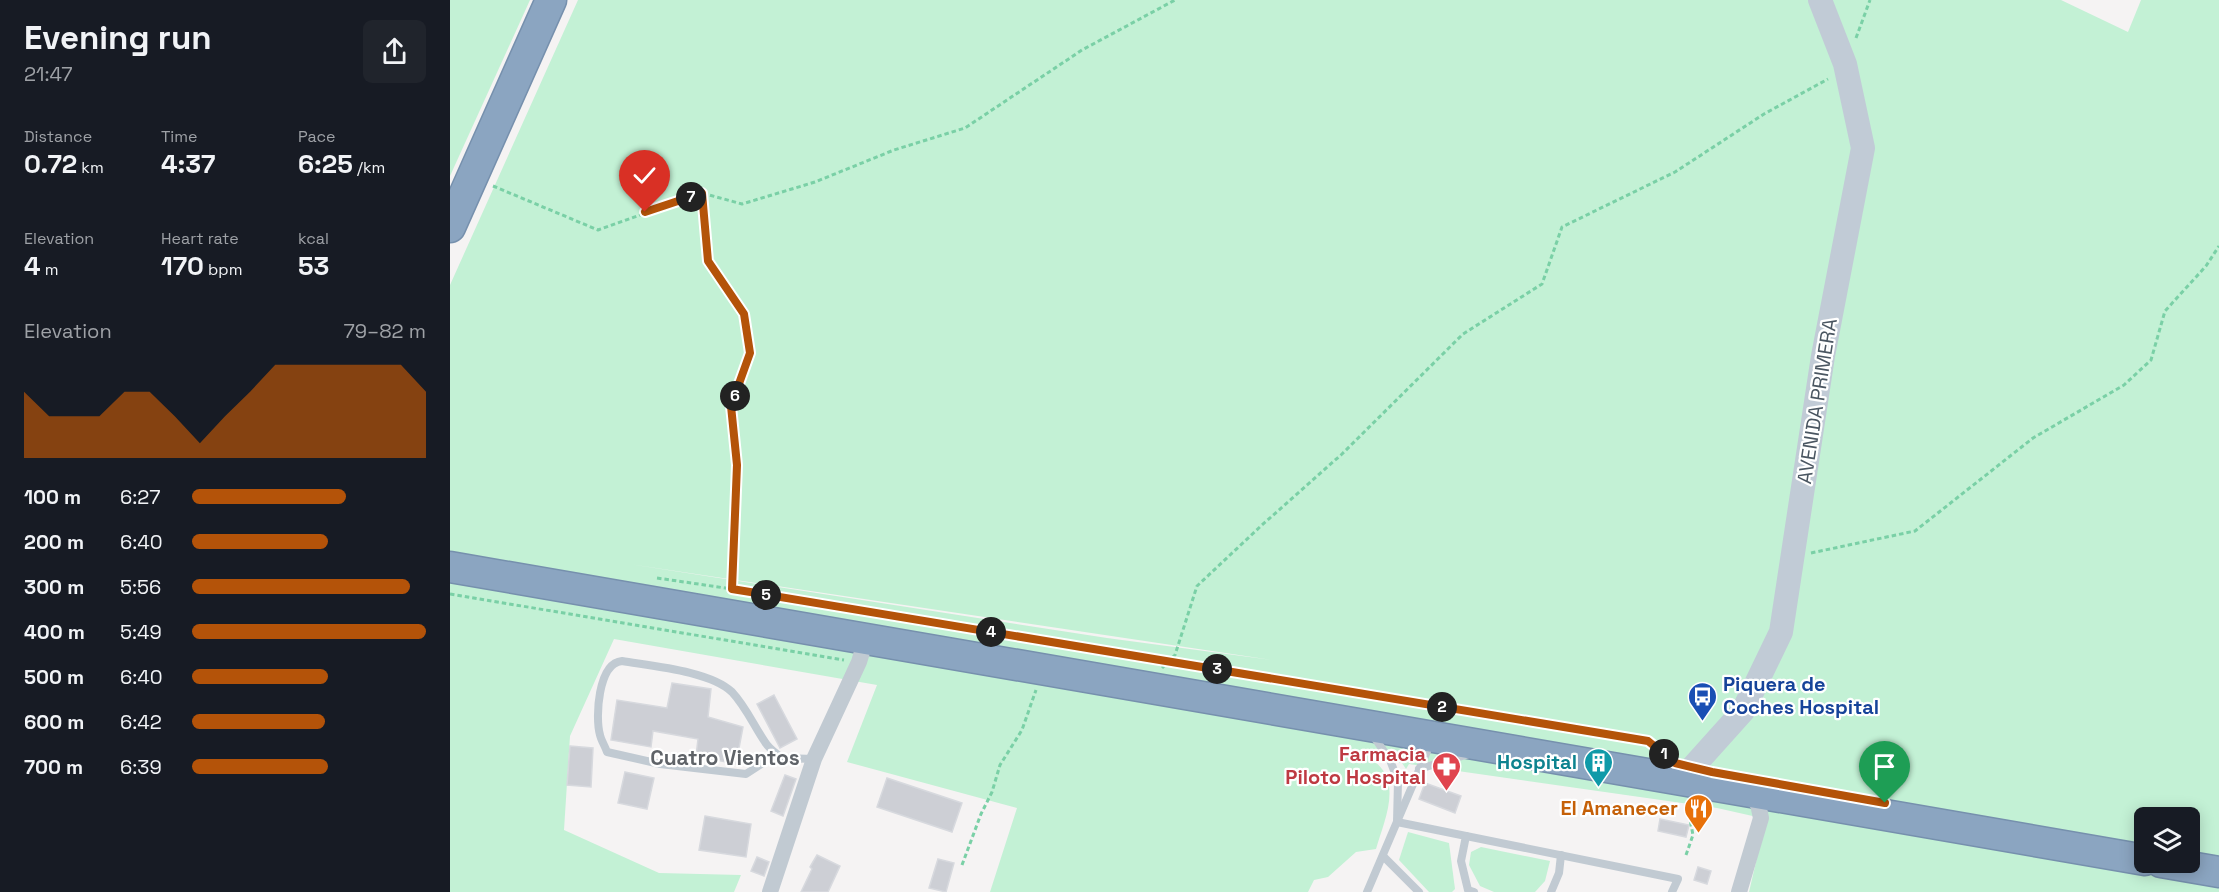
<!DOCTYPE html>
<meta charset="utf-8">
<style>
:root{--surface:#171b24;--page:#20242c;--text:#f1f3f6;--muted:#9ea1a6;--accent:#b45309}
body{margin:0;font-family:"Space Grotesk",sans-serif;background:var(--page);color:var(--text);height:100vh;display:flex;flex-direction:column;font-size:22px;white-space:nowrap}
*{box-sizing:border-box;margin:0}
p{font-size:20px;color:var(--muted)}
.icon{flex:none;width:33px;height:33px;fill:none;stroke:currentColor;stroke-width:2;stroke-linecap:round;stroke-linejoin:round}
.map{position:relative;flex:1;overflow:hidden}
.details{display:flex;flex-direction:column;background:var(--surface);width:450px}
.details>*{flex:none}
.fabs{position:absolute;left:1684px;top:807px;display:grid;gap:12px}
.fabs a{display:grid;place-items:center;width:66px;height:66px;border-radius:9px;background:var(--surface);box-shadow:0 3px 15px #0003;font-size:30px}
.pin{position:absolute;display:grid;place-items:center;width:51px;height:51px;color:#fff;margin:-62px -26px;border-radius:50% 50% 50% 0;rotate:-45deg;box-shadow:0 0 6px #0007}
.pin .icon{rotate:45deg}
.km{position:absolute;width:30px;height:30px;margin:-15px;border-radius:50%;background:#222;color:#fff;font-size:16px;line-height:30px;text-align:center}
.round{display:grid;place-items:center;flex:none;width:63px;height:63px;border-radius:9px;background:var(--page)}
.head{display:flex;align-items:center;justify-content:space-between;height:102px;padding:0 24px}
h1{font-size:33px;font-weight:700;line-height:45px}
.figures{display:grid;grid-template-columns:repeat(3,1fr);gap:9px;height:102px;padding:6px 24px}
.figures div{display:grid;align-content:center}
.figures b{font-size:26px;font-weight:700}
.figures small{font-size:16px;font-weight:400}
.figures p{font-size:16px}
.chart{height:168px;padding:12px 24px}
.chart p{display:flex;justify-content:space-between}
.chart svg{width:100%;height:108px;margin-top:6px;fill:var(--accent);opacity:.7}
ul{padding:0 24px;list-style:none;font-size:20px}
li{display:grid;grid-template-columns:96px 72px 1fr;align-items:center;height:45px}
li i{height:15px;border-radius:8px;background:var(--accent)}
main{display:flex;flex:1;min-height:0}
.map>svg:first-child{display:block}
</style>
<main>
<section class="details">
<div class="head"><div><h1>Evening run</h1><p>21:47</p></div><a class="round"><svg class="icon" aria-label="share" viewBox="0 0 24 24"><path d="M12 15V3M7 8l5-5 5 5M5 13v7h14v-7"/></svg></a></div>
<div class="figures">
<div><p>Distance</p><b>0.72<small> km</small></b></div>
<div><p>Time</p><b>4:37</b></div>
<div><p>Pace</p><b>6:25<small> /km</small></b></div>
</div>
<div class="figures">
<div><p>Elevation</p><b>4<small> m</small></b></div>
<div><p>Heart rate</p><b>170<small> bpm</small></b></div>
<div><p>kcal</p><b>53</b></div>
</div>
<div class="chart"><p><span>Elevation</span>79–82 m</p>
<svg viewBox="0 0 160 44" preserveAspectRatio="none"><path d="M0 44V17L10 27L20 27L30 27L40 17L50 17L60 27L70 38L80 27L90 17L100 6L110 6L120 6L130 6L140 6L150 6L160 17V44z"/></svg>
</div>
<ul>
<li><b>100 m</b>6:27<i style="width:66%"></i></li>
<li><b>200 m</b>6:40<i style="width:58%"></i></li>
<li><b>300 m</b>5:56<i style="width:93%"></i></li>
<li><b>400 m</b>5:49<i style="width:100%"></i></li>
<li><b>500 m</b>6:40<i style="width:58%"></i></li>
<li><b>600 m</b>6:42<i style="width:57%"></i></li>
<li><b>700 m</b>6:39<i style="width:58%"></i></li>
</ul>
</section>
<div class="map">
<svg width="1769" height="892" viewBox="0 0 1769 892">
<rect width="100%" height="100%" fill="#f5f3f3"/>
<g fill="#c3f1d5" fill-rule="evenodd">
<path d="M 0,0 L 80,0 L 0,176 Z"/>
<path d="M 128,0 L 1611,0 L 1678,32 L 1691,0 L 1769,0 L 1769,892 L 1299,892 L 1316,819 L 1267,808 L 959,764 L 956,769 L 952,763 L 923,759 C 926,763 932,768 935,773 C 947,796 932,827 926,849 L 906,852 L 878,877 L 864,880 L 858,892 L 540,892 L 567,808 L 397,762 L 427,685 L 164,639 L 120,736 L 114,830 L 209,873 L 291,875 L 284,892 L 0,892 L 0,285 ZM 179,564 L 822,660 L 657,638 ZM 1695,818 L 1740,818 L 1740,862 L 1695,862 Z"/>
<path d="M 958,832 L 999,843 L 1005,889 L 1002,892 L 979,892 L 949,860 Z"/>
<path d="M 1031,847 L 1100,861 L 1095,881 L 1085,892 L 1044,892 L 1030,886 L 1019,865 L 1021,852 Z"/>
</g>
<g fill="#cdcfd5" stroke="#d7d9de" stroke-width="1.5">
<path d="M 222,683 L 261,689 L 258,717 L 293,727 L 286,764 L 246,756 L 248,739 L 203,731 L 201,747 L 161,740 L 167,700 L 217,708 Z"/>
<path d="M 324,695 L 347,739 L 330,748 L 307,704 Z"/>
<path d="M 120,746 L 143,748 L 141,787 L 117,785 Z"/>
<path d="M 175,772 L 204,778 L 197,809 L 168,803 Z"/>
<path d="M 335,775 L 346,779 L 333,816 L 321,811 Z"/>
<path d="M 437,778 L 512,803 L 502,832 L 427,807 Z"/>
<path d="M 975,783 L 1011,796 L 1005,813 L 969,799 Z"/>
<path d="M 255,816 L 301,824 L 296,857 L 249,850 Z"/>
<path d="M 1210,819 L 1239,825 L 1236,837 L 1208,831 Z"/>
<path d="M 367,855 L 390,866 L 378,892 L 351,892 L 362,869 L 360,867 Z"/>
<path d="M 307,857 L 319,862 L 314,876 L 301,871 Z"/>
<path d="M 488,859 L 504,863 L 496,892 L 479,888 Z"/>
<path d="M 1248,867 L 1261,871 L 1257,884 L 1244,880 Z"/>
</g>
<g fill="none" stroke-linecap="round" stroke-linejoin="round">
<defs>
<g id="highway">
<path d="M 0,227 L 101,0"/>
<path d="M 0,567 L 1695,860"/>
<path d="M 1711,862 L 1769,872"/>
</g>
</defs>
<use href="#highway" stroke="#7690ad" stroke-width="33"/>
<g stroke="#7ad0a6" stroke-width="3" stroke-dasharray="4.5 3" stroke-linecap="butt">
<path d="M 1406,38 L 1420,0"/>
<path d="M 43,186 L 148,230 L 252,193 L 292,204 L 365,182 L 444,150 L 515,128 L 632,50 L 725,0"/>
<path d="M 252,193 L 258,261 L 294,314 L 300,353 L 281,406 L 287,465 L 282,590"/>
<path d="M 1361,553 L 1465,531 L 1583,438 L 1674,385 L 1701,360 L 1715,311 L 1756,266 L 1769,246"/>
<path d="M 207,578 L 282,589 L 1198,741 L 1214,754"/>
<path d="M 0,594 L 394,660"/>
<path d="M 712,668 L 725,655 L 747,586 L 812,525 L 892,454 L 1013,334 L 1092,284 L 1112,227 L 1225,172 L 1314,114 L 1378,79"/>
<path d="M 1236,855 L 1243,835 L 1237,804"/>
<path d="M 512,865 L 531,814 L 542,792 L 550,765 L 572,730 L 586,690"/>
</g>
<g stroke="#c1cad2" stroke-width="8">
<path d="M 922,734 L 940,760 L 948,781 L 947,822 L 1228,879 L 1222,892"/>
<path d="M 332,758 L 316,761 L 296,774 L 210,764 L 157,752 C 155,746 151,740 150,735 C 145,718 148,663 172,661 C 202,666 260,671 282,692 C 296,707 304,726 315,742 C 319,749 326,753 332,758 L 364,759"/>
<path d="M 969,769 L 1019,754"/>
<path d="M 1016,836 L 1011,861 L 1018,890 L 1024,892"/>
<path d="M 933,856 L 969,892"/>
<path d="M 917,892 L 981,742"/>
<path d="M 1101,892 L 1109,873 L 1111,855"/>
</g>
<g stroke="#c1cad2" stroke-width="16">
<path d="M 320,892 L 364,759 L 409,662 L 416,639"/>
<path d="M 1289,892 L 1311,818 L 1308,804 L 1297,793"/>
</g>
<path stroke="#c1cbd6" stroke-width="24" d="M 1232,779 L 1293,711 L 1331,632 L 1373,356 L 1413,148 L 1395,64 L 1370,0"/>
<use href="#highway" stroke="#8ba5c1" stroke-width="30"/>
</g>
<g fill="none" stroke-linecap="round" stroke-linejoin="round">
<defs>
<path id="route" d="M 195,212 L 252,193 L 258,261 L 294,314 L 300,353 L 281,406 L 287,465 L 282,589 L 1198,741 L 1225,763 L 1262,772 L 1435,803"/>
</defs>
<use href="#route" stroke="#fff" stroke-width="12"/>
<use href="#route" stroke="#b45309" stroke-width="8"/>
</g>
<defs>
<symbol id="bus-pin" viewBox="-11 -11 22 30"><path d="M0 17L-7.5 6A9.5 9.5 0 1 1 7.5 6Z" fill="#1a4fb4" stroke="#fff"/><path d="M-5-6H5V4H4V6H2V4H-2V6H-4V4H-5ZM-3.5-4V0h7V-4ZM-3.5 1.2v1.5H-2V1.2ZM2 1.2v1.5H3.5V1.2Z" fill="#fff"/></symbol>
<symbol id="building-pin" viewBox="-11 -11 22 30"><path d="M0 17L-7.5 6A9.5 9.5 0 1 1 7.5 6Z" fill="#0f9aa8" stroke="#fff"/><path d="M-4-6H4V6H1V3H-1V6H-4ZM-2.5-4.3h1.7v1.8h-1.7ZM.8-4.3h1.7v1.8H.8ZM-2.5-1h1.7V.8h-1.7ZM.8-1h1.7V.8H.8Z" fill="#fff"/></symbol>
<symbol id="pharmacy-pin" viewBox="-11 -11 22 30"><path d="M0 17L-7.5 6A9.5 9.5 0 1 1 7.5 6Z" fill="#e0444e" stroke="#fff"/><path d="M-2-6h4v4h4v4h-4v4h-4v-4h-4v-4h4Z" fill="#fff"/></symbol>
<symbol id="restaurant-pin" viewBox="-11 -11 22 30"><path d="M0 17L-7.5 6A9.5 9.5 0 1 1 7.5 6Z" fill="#e8710a" stroke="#fff"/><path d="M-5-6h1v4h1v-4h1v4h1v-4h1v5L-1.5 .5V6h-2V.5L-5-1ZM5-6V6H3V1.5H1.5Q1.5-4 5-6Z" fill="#fff"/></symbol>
</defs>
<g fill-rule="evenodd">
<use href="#bus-pin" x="1236" y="680" width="33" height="45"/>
<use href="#building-pin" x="1132" y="746" width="33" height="45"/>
<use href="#pharmacy-pin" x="980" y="750" width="33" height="45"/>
<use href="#restaurant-pin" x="1232" y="792" width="33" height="45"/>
</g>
<g text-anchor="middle" stroke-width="4.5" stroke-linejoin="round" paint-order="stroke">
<g font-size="20" fill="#4a5661" stroke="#fff">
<text transform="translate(1367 401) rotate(-81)" y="7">AVENIDA PRIMERA</text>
</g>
<g font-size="20" font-weight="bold" fill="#164399" stroke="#fff" text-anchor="start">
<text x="1273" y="691">Piquera de<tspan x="1273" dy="23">Coches Hospital</tspan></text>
</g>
<g font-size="20" font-weight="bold" fill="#be3a42" stroke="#fff" text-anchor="end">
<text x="976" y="761">Farmacia<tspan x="976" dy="23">Piloto Hospital</tspan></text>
</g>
<g font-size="20" font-weight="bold" fill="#0d838f" stroke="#fff" text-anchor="end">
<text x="1127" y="769">Hospital</text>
</g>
<g font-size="20" font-weight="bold" fill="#c56008" stroke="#fff" text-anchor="end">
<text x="1228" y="815">El Amanecer</text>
</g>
<g font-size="21" font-weight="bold" fill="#5f6368" stroke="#fff">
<text x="275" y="765">Cuatro Vientos</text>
</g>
</g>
</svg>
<div class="fabs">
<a><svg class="icon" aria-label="layers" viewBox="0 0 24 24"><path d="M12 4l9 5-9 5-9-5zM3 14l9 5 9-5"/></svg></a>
</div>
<div class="pin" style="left:1435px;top:803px;background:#1e9e55"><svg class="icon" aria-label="arrive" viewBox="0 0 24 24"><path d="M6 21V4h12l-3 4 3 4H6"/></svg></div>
<div class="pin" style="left:195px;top:212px;background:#d93025"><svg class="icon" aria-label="check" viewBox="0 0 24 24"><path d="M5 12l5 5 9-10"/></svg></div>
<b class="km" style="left:1214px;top:754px">1</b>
<b class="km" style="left:992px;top:707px">2</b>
<b class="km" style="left:767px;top:669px">3</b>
<b class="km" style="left:541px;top:632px">4</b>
<b class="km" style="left:316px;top:595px">5</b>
<b class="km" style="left:285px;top:396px">6</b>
<b class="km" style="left:241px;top:197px">7</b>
</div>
</main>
